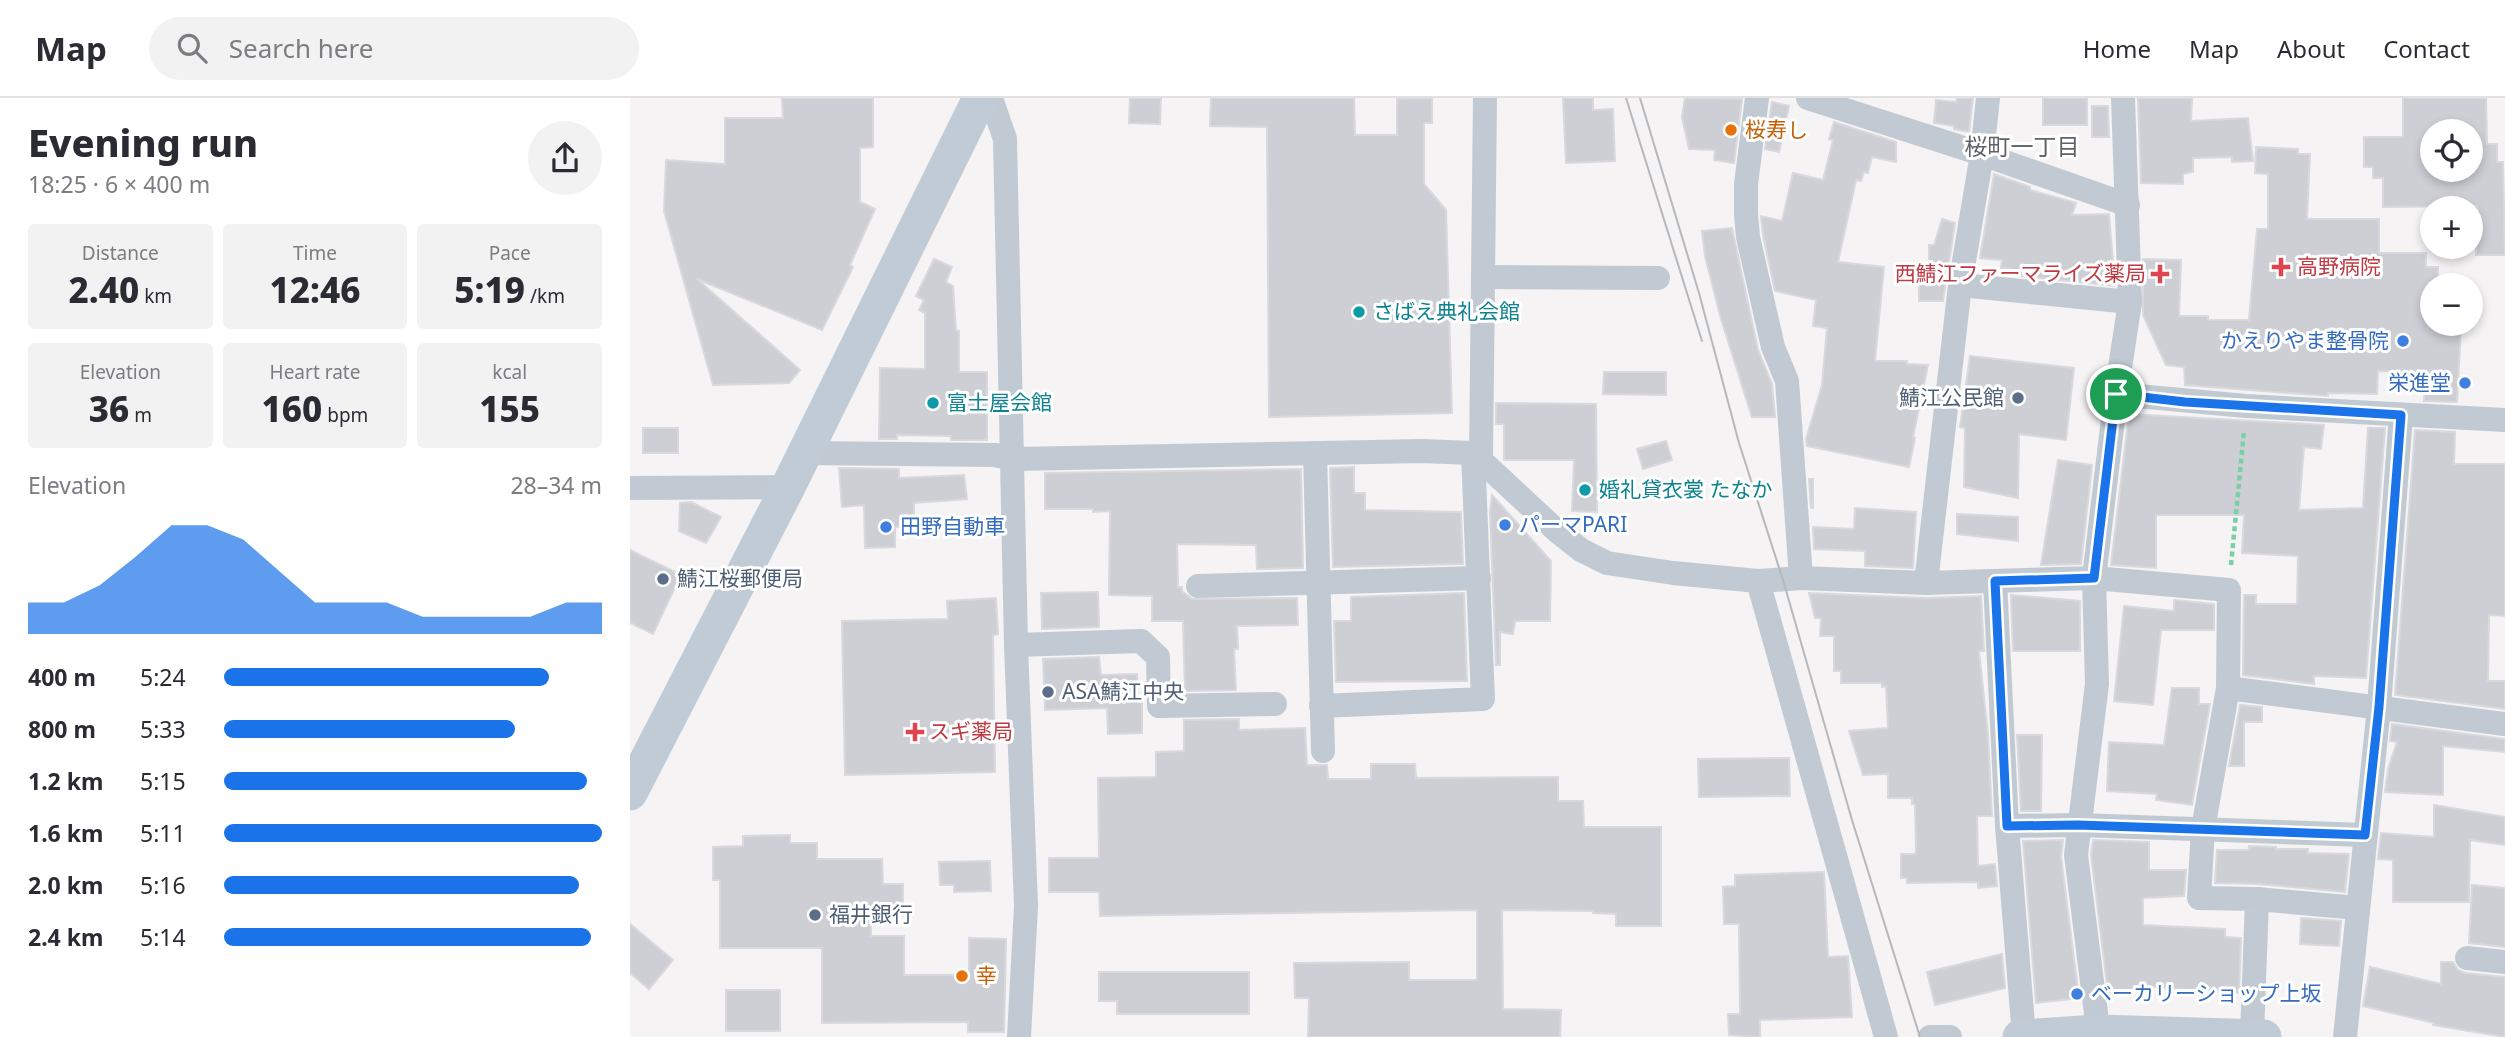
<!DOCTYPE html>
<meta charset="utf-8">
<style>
:root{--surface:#fff;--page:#f2f2f3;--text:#2b2b33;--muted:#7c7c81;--line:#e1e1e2;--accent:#1a73e8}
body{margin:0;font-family:"Noto Sans","Noto Sans JP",sans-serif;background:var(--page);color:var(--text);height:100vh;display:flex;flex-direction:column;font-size:26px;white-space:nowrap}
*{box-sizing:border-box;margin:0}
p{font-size:23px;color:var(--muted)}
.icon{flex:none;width:38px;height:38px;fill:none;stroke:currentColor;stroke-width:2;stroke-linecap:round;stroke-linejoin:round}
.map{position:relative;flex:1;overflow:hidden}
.drawer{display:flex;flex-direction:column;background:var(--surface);width:630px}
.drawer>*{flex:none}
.buttons{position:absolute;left:1790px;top:21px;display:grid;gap:14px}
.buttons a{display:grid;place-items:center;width:63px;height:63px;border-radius:50%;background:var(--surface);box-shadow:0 4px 10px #0003;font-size:35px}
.pin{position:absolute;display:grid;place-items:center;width:60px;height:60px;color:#fff;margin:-30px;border:4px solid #fff;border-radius:50%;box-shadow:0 2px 7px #0007}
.round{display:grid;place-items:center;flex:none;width:74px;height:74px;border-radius:37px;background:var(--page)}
.overview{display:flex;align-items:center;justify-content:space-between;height:119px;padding:0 28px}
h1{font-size:38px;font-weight:800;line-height:52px}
.stats{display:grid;grid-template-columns:repeat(3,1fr);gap:10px;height:119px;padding:7px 28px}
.stats div{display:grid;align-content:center;border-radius:7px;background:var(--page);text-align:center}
.stats b{font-size:35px;font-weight:800}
.stats small{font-size:19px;font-weight:400}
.stats p{font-size:19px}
.chart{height:196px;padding:14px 28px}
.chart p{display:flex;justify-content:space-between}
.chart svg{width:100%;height:126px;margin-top:7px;fill:var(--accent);opacity:.7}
ul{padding:0 28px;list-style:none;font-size:23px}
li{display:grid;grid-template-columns:112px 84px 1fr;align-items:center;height:52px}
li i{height:18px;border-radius:9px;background:var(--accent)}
header{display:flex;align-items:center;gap:42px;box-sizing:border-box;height:98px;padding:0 35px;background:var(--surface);border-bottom:2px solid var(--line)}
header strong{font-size:33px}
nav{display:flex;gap:38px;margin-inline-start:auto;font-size:24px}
.search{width:490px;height:63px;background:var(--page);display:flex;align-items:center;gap:18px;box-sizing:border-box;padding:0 24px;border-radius:38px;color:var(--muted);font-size:26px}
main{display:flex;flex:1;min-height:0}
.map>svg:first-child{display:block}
</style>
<header>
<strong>Map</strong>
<div class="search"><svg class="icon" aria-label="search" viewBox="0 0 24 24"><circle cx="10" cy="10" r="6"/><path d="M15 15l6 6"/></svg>Search here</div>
<nav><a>Home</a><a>Map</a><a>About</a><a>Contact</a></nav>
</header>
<main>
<section class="drawer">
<div class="overview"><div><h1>Evening run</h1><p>18:25 · 6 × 400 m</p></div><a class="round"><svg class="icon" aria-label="share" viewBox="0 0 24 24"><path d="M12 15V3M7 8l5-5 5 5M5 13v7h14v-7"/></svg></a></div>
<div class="stats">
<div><p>Distance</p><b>2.40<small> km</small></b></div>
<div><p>Time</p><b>12:46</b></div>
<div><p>Pace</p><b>5:19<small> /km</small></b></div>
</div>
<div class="stats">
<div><p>Elevation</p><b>36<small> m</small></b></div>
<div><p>Heart rate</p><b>160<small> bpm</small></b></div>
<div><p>kcal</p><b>155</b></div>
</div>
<div class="chart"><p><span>Elevation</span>28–34 m</p>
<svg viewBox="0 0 160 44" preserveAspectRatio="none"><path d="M0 44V33L10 33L20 27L30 17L40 6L50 6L60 11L70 22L80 33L90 33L100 33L110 38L120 38L130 38L140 38L150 33L160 33V44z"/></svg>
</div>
<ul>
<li><b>400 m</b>5:24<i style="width:86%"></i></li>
<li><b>800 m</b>5:33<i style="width:77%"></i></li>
<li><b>1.2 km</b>5:15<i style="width:96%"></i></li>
<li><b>1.6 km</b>5:11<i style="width:100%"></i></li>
<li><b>2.0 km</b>5:16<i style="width:94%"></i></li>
<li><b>2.4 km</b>5:14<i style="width:97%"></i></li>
</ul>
</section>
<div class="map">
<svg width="1875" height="939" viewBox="0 0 1875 939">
<rect width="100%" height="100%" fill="#f5f3f3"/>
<g fill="#cdcfd5" stroke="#d7d9de" stroke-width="2" fill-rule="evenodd">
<path d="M 152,0 L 243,0 L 243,49 L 230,50 L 230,104 L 245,111 L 220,167 L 223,169 L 192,232 L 67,181 L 170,272 L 159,285 L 83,287 L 34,113 L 36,62 L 95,66 L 95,20 L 153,20 Z"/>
<path d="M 500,0 L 531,0 L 530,26 L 499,25 Z"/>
<path d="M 581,0 L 724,0 L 725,37 L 767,37 L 767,1 L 802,0 L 802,25 L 794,25 L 794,86 L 816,112 L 822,315 L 639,319 L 637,29 L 580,28 Z"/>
<path d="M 933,0 L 963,0 L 963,12 L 983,11 L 985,63 L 936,65 Z"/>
<path d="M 1055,0 L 1112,1 L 1104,65 L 1084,62 L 1085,52 L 1059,51 L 1052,19 Z"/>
<path d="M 1327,0 L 1343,0 L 1339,34 L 1324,31 L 1324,28 L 1304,25 L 1306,2 L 1326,4 Z"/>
<rect x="1413" y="0" width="44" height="27"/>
<path d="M 1508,0 L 1562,0 L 1561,23 L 1618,20 L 1623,63 L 1602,64 L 1602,59 L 1563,60 L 1563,74 L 1553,76 L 1553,86 L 1511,85 Z"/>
<path d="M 1773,0 L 1856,0 L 1857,46 L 1867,46 L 1867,64 L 1873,64 L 1875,157 L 1846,157 L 1847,108 L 1753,109 L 1753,80 L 1743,80 L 1743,69 L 1734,69 L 1734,39 L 1773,39 ZM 1802,33 L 1841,33 L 1841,72 L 1802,72 Z"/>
<path d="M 1142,4 L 1159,8 L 1149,54 L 1135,51 Z"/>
<path d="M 1462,8 L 1478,8 L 1479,39 L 1462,39 Z"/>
<path d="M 1204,24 L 1266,44 L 1266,64 L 1242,59 L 1238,75 L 1234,74 L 1231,83 L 1226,82 L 1208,164 L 1254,169 L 1245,263 L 1277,263 L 1277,266 L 1298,267 L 1283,339 L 1285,340 L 1279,369 L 1177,348 L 1176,341 L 1192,287 L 1197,230 L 1183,228 L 1186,202 L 1145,193 L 1133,137 L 1131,118 L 1152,123 L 1163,75 L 1193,82 L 1203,42 L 1199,41 Z"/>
<path d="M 1626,49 L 1668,51 L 1668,56 L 1680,56 L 1677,121 L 1749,121 L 1749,155 L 1796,155 L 1796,169 L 1808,169 L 1808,187 L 1802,187 L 1802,226 L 1820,226 L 1820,229 L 1831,229 L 1827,304 L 1794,303 L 1795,274 L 1748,273 L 1747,296 L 1698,295 L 1698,298 L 1555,287 L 1554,269 L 1536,267 L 1513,217 L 1513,161 L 1551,162 L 1549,218 L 1578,218 L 1578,222 L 1619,222 L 1627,131 L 1638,131 L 1638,76 L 1625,75 Z"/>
<path d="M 1364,76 L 1400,89 L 1400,92 L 1446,105 L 1442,117 L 1479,116 L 1485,188 L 1381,177 L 1382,171 L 1371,170 L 1372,162 L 1350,160 Z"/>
<path d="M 1312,121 L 1325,125 L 1313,203 L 1289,203 L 1289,174 L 1299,174 L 1299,147 L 1304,147 Z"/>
<path d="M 1102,130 L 1128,252 L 1142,286 L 1145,319 L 1122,319 L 1091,221 L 1075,158 L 1072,133 Z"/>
<path d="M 304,161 L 322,169 L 316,184 L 323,188 L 326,232 L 329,233 L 329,274 L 357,274 L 357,342 L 321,342 L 321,338 L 267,337 L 267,341 L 249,341 L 250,270 L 295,271 L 295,215 L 289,212 L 294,202 L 286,198 Z"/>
<path d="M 1340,258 L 1444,270 L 1436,342 L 1389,336 L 1388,400 L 1334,389 L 1335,330 L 1330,329 Z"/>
<path d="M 974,274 L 1036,274 L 1036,297 L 973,296 Z"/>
<path d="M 866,305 L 966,306 L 967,414 L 942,413 L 944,362 L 874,362 L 874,326 L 866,326 Z"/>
<path d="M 1499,316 L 1694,327 L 1691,351 L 1674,349 L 1669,412 L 1733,410 L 1738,330 L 1755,330 L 1736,580 L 1684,578 L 1684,586 L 1613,577 L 1614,497 L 1626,497 L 1626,506 L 1667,506 L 1668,458 L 1612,455 L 1614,417 L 1526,417 L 1526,470 L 1481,467 Z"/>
<rect x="13" y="330" width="35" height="25"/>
<path d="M 1785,332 L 1825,334 L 1824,366 L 1875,366 L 1875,518 L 1859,517 L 1858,583 L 1875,583 L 1875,611 L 1765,597 Z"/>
<path d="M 1036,343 L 1042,362 L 1013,371 L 1007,351 Z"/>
<path d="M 1428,362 L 1462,367 L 1451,466 L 1411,467 Z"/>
<path d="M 724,369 L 724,395 L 735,395 L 735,412 L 831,414 L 833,466 L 703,469 L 700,370 Z"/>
<path d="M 209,370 L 269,371 L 269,380 L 334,377 L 337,401 L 284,405 L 284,429 L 265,429 L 265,449 L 235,450 L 234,407 L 212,409 Z"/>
<path d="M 671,371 L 673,470 L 627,471 L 626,447 L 547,446 L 548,489 L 552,489 L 552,493 L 562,501 L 667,500 L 668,527 L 607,528 L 608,551 L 604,551 L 606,592 L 555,593 L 553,523 L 522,523 L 522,498 L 479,497 L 480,413 L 463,414 L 463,411 L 415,411 L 415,375 Z"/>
<path d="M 1179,381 L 1183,381 L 1183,410 L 1181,410 Z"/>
<path d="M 862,397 L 921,463 L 920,523 L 885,523 L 883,536 L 870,534 L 870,567 L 866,567 L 860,414 Z"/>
<path d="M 61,404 L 91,419 L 76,445 L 49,433 L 50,405 Z"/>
<path d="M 1225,410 L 1286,414 L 1283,470 L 1235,468 L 1235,453 L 1184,451 L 1183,429 L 1224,431 Z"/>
<path d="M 1327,416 L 1388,419 L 1388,443 L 1327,436 Z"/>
<path d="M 0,452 L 51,477 L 23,536 L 0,525 Z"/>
<path d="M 468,494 L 469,529 L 412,531 L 411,495 Z"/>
<path d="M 834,495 L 837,583 L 706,584 L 704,523 L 721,523 L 721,499 Z"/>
<path d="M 1179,495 L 1295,500 L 1351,498 L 1354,553 L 1349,553 L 1358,637 L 1362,718 L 1347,718 L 1348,768 L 1365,766 L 1367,788 L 1348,790 L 1348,784 L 1277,785 L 1277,780 L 1271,780 L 1271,756 L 1286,756 L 1285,706 L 1282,706 L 1282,700 L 1258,700 L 1258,676 L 1233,677 L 1219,633 L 1258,630 L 1256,588 L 1252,589 L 1252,585 L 1211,585 L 1211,573 L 1204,573 L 1204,538 L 1190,538 L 1191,520 L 1185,520 Z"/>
<path d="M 1381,497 L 1450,503 L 1450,553 L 1383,553 Z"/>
<path d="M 366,500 L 368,536 L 363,537 L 365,674 L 215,677 L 212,523 L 318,521 L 317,503 Z"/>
<path d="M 1544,502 L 1584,506 L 1584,532 L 1531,532 L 1523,607 L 1484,603 L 1494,508 L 1544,513 Z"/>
<path d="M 469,559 L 471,577 L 507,576 L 508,604 L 512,604 L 512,635 L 478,636 L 477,610 L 415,612 L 413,561 Z"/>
<path d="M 1542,590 L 1569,590 L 1569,606 L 1580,606 L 1562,707 L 1526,702 L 1527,696 L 1477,693 L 1479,644 L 1534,647 Z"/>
<path d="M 1610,607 L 1632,609 L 1632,624 L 1614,624 L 1614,668 L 1599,668 Z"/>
<path d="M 609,621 L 609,632 L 675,630 L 677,667 L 697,667 L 698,681 L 741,681 L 741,666 L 785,666 L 786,680 L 928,679 L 928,703 L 953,703 L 954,729 L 1031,729 L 1031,828 L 986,828 L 986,816 L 963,815 L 963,813 L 872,812 L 873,911 L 931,912 L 930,939 L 678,939 L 679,900 L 665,900 L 664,865 L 779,864 L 779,882 L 847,882 L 847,812 L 470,818 L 469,794 L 419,794 L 419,760 L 469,760 L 468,680 L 526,679 L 526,654 L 554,653 L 554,622 Z"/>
<path d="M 1762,626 L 1875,641 L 1875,654 L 1813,648 L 1813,697 L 1755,694 L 1758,671 L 1767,644 L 1760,643 Z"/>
<path d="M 1387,637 L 1412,637 L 1411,713 L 1391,713 Z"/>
<path d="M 1159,660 L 1160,698 L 1069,699 L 1068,661 Z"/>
<path d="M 1804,707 L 1875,719 L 1875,747 L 1840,742 L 1839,804 L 1763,804 L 1763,762 L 1748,761 L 1751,735 L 1804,739 Z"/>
<path d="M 160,737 L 160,745 L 187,745 L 187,761 L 252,761 L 253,786 L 273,786 L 273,806 L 241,808 L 241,838 L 274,838 L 274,877 L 339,877 L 339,840 L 376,841 L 374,934 L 338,934 L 338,924 L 192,925 L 192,850 L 90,850 L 90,782 L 83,782 L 83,749 L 113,748 L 113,738 Z"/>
<path d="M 1433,742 L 1431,759 L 1449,900 L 1406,905 L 1393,743 Z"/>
<path d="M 1463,742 L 1519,744 L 1519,772 L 1556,772 L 1554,798 L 1513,800 L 1513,827 L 1595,831 L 1595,839 L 1611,840 L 1609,895 L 1521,889 L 1521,893 L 1478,895 L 1461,757 Z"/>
<path d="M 1619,748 L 1646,749 L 1646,751 L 1678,751 L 1678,755 L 1719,756 L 1715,794 L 1628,786 L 1585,785 L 1587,752 L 1619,752 Z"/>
<path d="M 360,763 L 361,793 L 324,794 L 324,787 L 310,787 L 309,764 Z"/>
<path d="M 1194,774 L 1198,859 L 1218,858 L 1222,919 L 1130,922 L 1130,939 L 1099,937 L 1098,916 L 1110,916 L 1109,826 L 1094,826 L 1093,789 L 1105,788 L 1105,777 Z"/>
<path d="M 1842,787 L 1875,790 L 1875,849 L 1839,845 Z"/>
<path d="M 1671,820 L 1711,823 L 1709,848 L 1670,846 Z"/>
<path d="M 0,826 L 43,862 L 19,891 L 0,875 Z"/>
<path d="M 1372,856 L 1375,890 L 1305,907 L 1297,874 Z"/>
<path d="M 1811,864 L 1823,864 L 1828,872 L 1835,875 L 1875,879 L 1875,939 L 1803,927 L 1804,925 L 1733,908 L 1740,869 L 1811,886 Z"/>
<path d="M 469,874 L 619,874 L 619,916 L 487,916 L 487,903 L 469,903 Z"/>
<rect x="96" y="892" width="54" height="41"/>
</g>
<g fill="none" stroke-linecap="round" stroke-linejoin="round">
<path stroke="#7ad0a6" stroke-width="4.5" stroke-dasharray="5 3.5" stroke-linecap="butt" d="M 1601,467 L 1614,333"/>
<g stroke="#c1cad2" stroke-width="24">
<path d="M 361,0 L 375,41 L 386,547 L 396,808 L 389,939"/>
<path d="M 1127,0 L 1116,86 L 1116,116 L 1118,139 L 1143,249 L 1157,283 L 1171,480"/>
<path d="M 1178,0 L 1352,56 L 1498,107"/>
<path d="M 853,179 L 1028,180"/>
<path d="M 1330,187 L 1500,204"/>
<path d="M 1486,296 L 1616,308 L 1875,322"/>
<path d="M 175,355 L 365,357 L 382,361 L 792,353 L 843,355 L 927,433 L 951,452 L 977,465 L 1043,475 L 1128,483 L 1171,480 L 1296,485 L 1464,480 L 1486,296 L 1500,204 L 1493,0"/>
<path d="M 685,355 L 693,653"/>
<path d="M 851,361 L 855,0"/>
<path d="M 0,390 L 158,389"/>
<path d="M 1128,483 L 1256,939"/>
<path d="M 1365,483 L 1377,728 L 1448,727 L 1735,737"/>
<path d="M 1296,485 L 1330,187 L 1352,56 L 1358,0"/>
<path d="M 568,488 L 849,480"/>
<path d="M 386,547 L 511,543 L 528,559 L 529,608 L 645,606"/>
<path d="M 1598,590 L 1875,626"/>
<path d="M 691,608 L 853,601 L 843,355"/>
<path d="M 1377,728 L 1394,939"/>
<path d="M 1627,801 L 1728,810"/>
<path d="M 1837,860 L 1875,864"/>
<path d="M 1300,939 L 1320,939"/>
<path d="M 1469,939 L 1446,757 L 1467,586 L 1464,480 L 1599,492 L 1598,590 L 1573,731 L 1569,800 L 1627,801 L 1622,938"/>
<path d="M 1715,939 L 1749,609 L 1771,317"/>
</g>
<g stroke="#c1cbd6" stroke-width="35">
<path d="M 0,695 L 158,389 L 350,0"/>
<path d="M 1390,939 L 1468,934 L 1634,939"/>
</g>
<g stroke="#b5b8bd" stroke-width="2">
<path d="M 996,0 L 1072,243"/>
<path d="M 1010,0 L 1069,195 L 1109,345 L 1153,482 L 1222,722 L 1290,939"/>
</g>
</g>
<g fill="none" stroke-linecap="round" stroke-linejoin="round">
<defs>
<path id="route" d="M 1486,296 L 1555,304 L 1771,317 L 1749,609 L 1735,737 L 1448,727 L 1377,728 L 1365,483 L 1464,480 Z"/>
</defs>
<use href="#route" stroke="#fff" stroke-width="14"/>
<use href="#route" stroke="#1a73e8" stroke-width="9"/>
</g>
<g fill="#e8710a" stroke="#fff" stroke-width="2.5">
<circle cx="1101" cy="32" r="7"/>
<circle cx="332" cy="878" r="7"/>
</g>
<g fill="#e0444e" stroke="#fff" stroke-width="2.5">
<path d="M1647.5 158.5h7v7h7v7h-7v7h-7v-7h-7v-7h7z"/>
<path d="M1526.5 165.5h7v7h7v7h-7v7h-7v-7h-7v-7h7z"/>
<path d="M281.5 623.5h7v7h7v7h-7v7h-7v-7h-7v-7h7z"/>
</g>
<g fill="#0f9aa8" stroke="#fff" stroke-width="2.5">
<circle cx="729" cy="214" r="7"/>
<circle cx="303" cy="305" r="7"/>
<circle cx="955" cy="392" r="7"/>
</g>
<g fill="#3f7fe0" stroke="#fff" stroke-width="2.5">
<circle cx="1773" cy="243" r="7"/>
<circle cx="1835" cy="285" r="7"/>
<circle cx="875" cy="427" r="7"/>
<circle cx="256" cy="429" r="7"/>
<circle cx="1447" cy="896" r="7"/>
</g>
<g fill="#5c6f8a" stroke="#fff" stroke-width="2.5">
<circle cx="1388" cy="300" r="7"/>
<circle cx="33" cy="481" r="7"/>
<circle cx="418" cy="594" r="7"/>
<circle cx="185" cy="817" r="7"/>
</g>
<g text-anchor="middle" stroke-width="6" stroke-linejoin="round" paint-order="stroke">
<g font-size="21" fill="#c56008" stroke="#fff" text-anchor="start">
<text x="1115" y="39">桜寿し</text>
<text x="346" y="885">幸</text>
</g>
<g font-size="21" fill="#be3a42" stroke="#fff" text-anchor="start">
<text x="1667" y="176">高野病院</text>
<text x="1516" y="183" text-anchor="end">西鯖江ファーマライズ薬局</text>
<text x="299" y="641">スギ薬局</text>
</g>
<g font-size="21" fill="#0d838f" stroke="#fff" text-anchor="start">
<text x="743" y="221">さばえ典礼会館</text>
<text x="317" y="312">富士屋会館</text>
<text x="969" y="399">婚礼貸衣裳 たなか</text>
</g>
<g font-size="21" fill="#366cbe" stroke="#fff" text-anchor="start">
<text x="1759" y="250" text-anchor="end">かえりやま整骨院</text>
<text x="1821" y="292" text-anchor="end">栄進堂</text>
<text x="889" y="434">パーマPARI</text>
<text x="270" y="436">田野自動車</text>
<text x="1461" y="903">ベーカリーショップ上坂</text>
</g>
<g font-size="21" fill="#4e5e75" stroke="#fff" text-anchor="start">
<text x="1374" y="307" text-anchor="end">鯖江公民館</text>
<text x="47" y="488">鯖江桜郵便局</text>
<text x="432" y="601">ASA鯖江中央</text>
<text x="199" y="824">福井銀行</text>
</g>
<g font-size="23" fill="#5f6368" stroke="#fff">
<text x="1392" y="57">桜町一丁目</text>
</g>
</g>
</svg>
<div class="buttons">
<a><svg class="icon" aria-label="locate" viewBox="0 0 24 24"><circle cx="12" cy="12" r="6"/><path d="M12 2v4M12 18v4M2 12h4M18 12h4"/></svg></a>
<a>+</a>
<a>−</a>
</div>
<div class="pin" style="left:1486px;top:296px;background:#1e9e55"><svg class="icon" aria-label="arrive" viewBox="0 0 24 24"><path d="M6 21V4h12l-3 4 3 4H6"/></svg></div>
</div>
</main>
